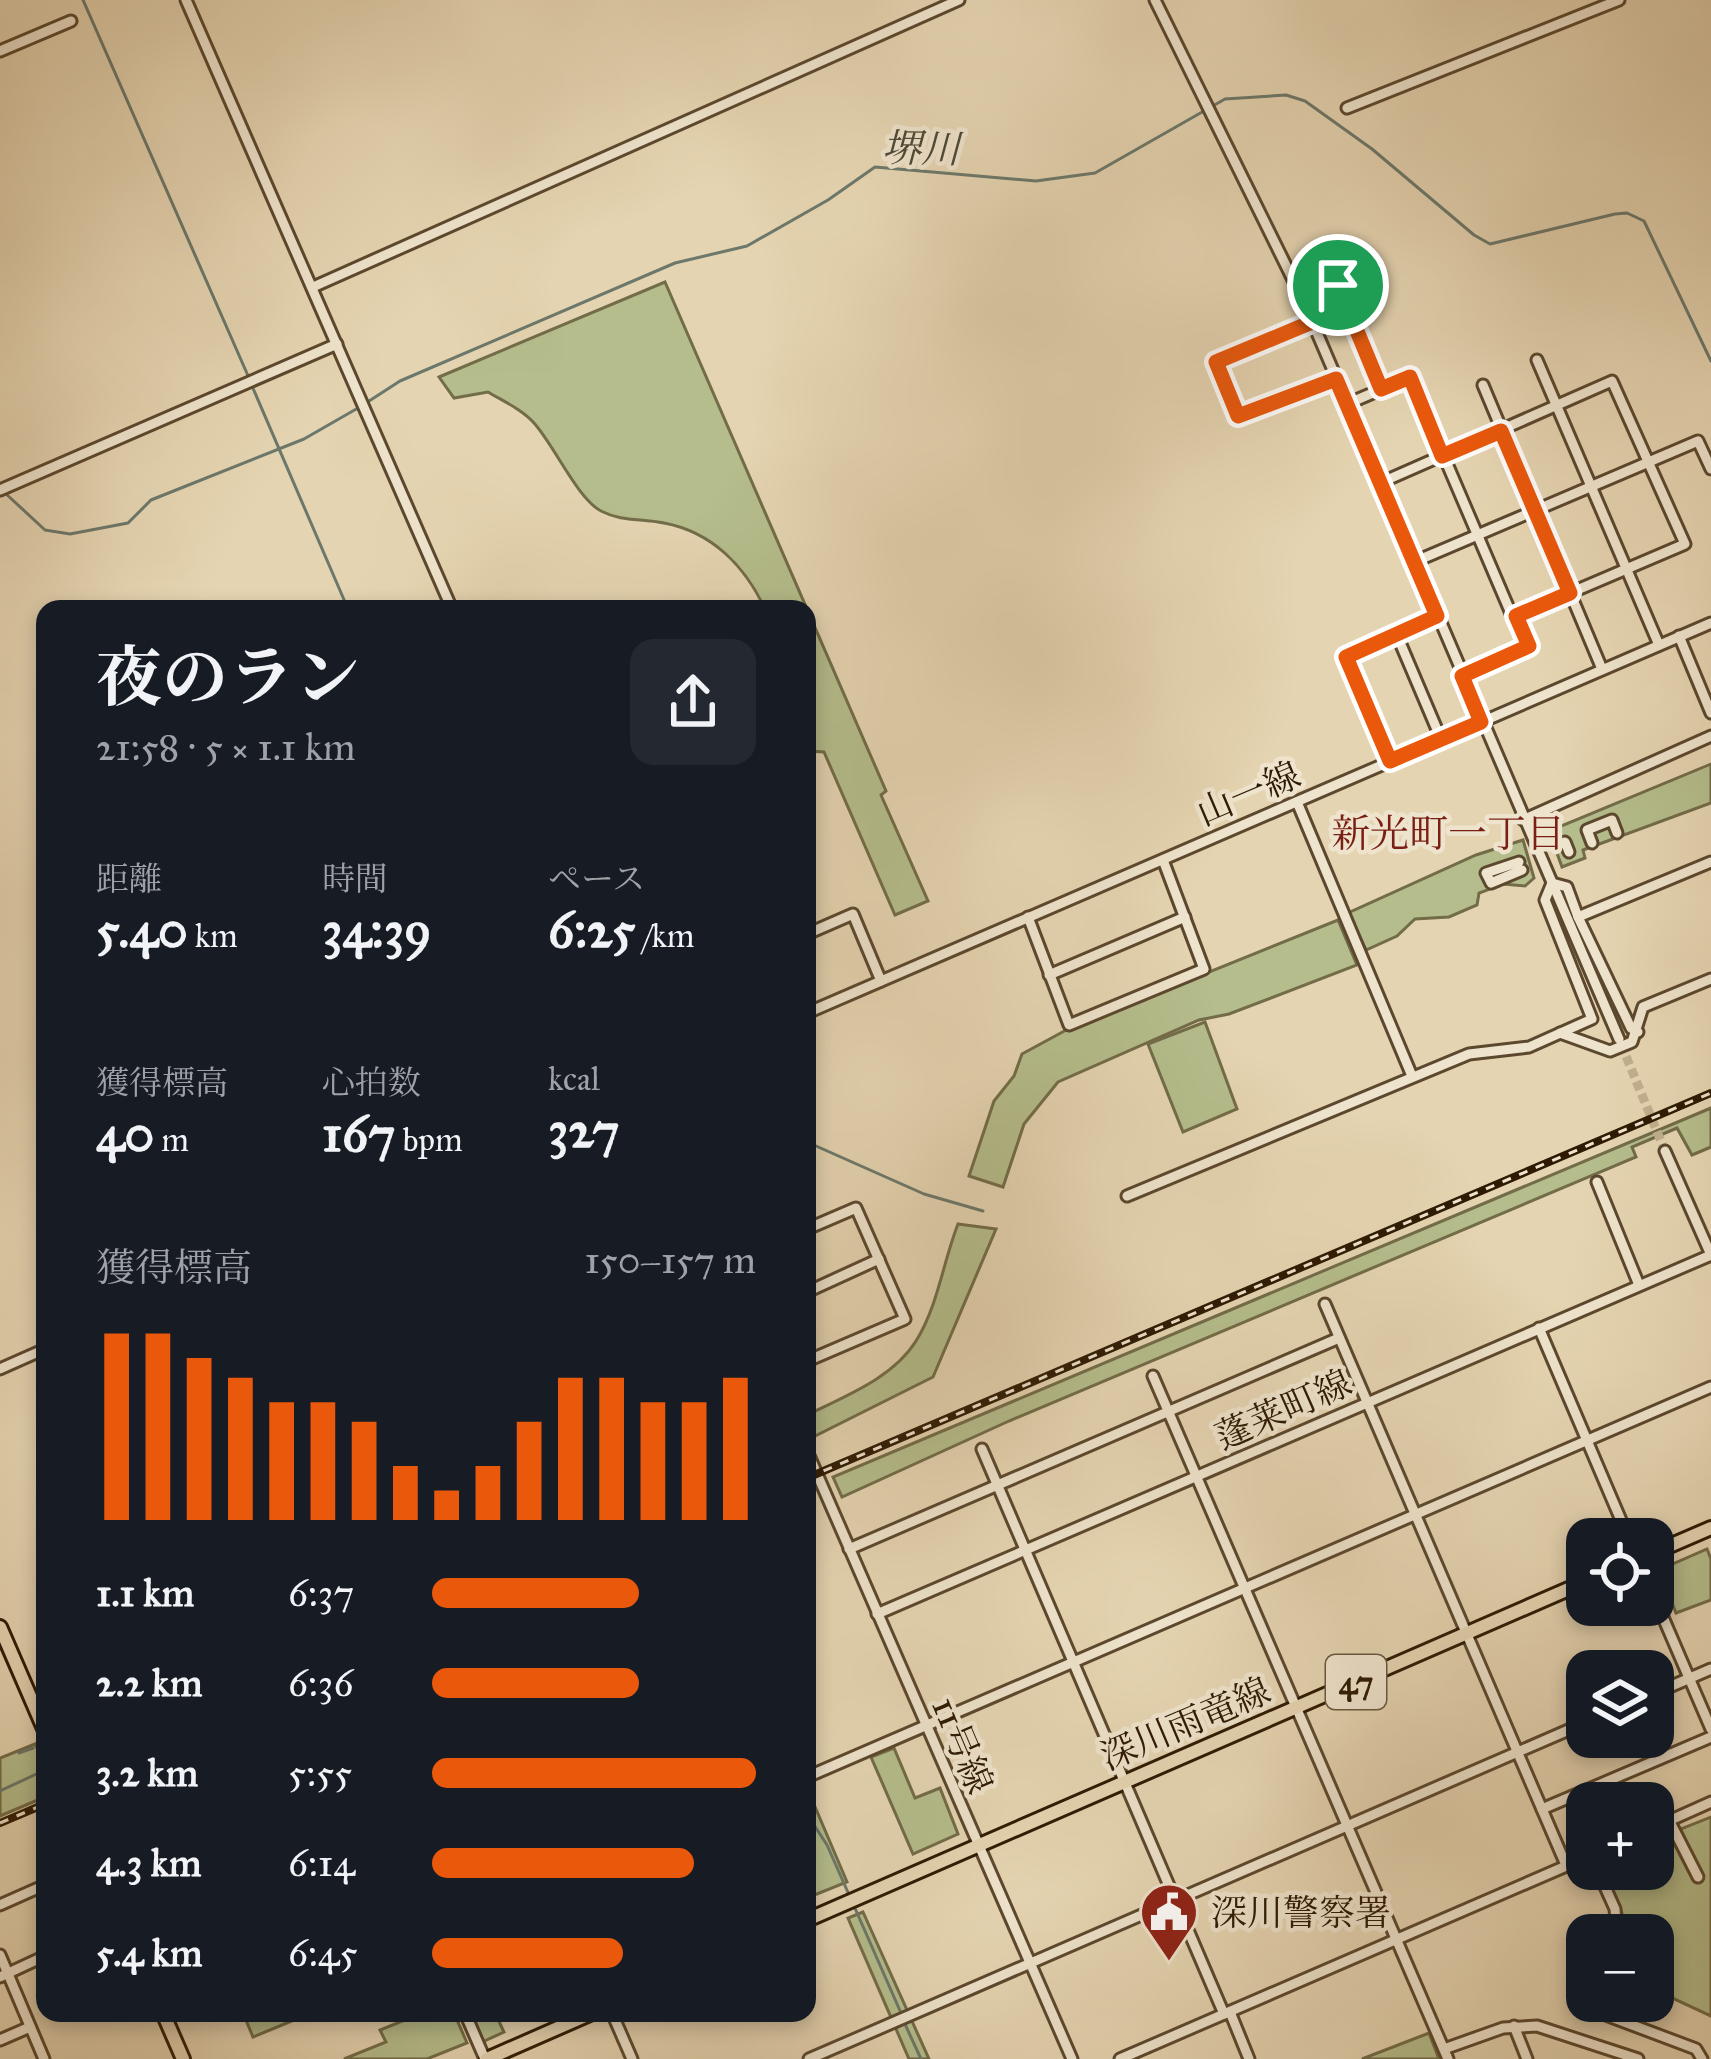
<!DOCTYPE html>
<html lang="ja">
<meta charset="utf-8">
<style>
:root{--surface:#171b24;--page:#242831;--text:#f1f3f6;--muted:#9ea1a6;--accent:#ea580c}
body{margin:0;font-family:"IM FELL Great Primer","Noto Serif JP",serif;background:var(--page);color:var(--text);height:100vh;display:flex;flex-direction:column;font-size:45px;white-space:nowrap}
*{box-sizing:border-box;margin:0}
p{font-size:39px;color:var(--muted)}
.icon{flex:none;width:66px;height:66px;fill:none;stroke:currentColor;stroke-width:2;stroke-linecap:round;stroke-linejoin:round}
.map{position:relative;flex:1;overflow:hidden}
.sheet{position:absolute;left:36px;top:600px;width:780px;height:1422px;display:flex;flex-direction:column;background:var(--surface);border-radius:24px;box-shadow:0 6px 18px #0003}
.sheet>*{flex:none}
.buttons{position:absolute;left:1566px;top:1518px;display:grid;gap:24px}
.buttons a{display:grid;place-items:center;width:108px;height:108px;border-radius:24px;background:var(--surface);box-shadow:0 6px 18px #0003;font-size:60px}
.pin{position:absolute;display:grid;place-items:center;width:102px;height:102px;color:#fff;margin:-51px;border:6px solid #fff;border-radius:50%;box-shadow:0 3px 12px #0007}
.round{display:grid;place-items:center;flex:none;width:126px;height:126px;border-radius:24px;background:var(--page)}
.overview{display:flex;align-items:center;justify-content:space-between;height:204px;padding:0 60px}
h1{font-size:66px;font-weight:700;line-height:90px}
.stats{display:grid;grid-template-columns:repeat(3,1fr);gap:18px;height:204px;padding:12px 60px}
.stats div{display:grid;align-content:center}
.stats b{font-size:51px;font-weight:700}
.stats small{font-size:33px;font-weight:400}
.stats p{font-size:33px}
.chart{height:336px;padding:24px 60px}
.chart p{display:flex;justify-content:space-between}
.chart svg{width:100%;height:216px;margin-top:12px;stroke:var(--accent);stroke-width:6}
ul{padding:0 60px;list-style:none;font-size:39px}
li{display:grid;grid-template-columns:192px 144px 1fr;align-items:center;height:90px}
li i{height:30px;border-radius:15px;background:var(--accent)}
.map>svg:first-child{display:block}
</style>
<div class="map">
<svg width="1711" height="2059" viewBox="0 0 1711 2059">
<rect width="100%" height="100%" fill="#e5d4b1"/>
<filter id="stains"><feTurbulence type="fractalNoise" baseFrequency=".00167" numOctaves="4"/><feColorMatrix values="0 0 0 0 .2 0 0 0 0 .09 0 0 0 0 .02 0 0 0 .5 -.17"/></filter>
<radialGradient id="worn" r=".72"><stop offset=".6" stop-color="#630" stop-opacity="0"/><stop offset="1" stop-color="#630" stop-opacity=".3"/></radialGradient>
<g fill="#b5bd8c" stroke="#726c48" stroke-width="3">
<path d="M 665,282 L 886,791 L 881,795 L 928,901 L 895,915 L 824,752 L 807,751 L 807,609 L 765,609 C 745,566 712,532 664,523 C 642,518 622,522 601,511 C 577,498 554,445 534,423 C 523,410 503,401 488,392 L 454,398 L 439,377 Z"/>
<path d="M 1711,764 L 1711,803 L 1583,850 L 1585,858 L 1562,867 L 1549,831 Z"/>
<path d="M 1523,840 L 1534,878 L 1525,886 L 1503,884 L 1479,893 L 1477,905 L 1449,917 L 1415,919 L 1397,936 L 1366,950 L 1348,913 L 1476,855 Z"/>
<path d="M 1338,920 L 1357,965 L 1229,1014 L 1199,1020 L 1058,1082 L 1024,1124 L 1003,1187 L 969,1176 L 994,1101 L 1014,1076 L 1022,1054 L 1068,1029 Z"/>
<path d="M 1205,1022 L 1237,1109 L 1183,1132 L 1148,1044 Z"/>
<path d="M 1711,1108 L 1711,1147 L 1692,1155 L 1677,1128 L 1632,1147 L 1636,1157 L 1009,1421 L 842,1497 L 833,1477 Z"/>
<path d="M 958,1224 L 996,1229 L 933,1377 L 811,1438 L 807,1415 C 845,1396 893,1378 916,1341 C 938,1306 943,1262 958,1224 Z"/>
<path d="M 1707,1549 L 1711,1559 L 1711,1600 L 1676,1613 L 1659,1570 Z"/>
<path d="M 35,1744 L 45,1764 L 45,1797 L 0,1816 L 0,1758 Z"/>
<path d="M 894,1748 L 915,1798 L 940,1788 L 958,1834 L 913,1854 L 871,1757 Z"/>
<path d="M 807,1788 L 847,1882 L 807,1898 Z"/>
<path d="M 1711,1817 L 1711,2016 L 1653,1989 L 1653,1935 L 1624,1935 L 1623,1916 L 1605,1869 L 1653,1869 L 1653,1840 Z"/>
<path d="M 863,1912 L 929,2059 L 909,2059 L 848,1918 Z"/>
<path d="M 243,2013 L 311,2013 L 253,2037 Z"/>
<path d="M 422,2013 L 454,2013 L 467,2043 L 427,2059 L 344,2059 L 386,2042 L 380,2030 Z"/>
<path d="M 469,2013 L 495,2013 L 504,2032 L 480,2043 Z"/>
<path d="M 1429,2033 L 1439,2059 L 1362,2059 Z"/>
</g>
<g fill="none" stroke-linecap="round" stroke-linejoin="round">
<g stroke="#6c786b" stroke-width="3">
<path d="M 83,0 L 249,378"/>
<path d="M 252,386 L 348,609"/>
<path d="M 366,403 L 400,381 L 675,263 L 747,246 L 828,200 L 875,167 L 1036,181 L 1095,173 L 1225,99 L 1286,95 L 1305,101 L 1372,149 L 1474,235 L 1490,244 L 1615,214 L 1627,213 L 1644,221 L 1711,361"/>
<path d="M 5,493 L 45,530 L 70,534 L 128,523 L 151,500 L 304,439 L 358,408"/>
<path d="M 807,1142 L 924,1194 L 983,1211"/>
<path d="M 19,1753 L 33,1748"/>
<path d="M 0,1791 L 45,1770"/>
<path d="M 807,1814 L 827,1845 L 850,1897"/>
<path d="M 854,1906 L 901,2013"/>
<path d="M 904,2022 L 921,2059"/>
</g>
<path stroke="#c0af8e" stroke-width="9" stroke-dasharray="9 4.5" stroke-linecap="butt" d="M 1621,1044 L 1665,1151"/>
<defs>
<g id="minor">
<path d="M 186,0 L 452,609"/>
<path d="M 1155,0 L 1303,300 L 1619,1039"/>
<path d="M 0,51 L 71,21"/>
<path d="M 1347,108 L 1619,0"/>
<path d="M 313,287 L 959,0"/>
<path d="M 1303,300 L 1338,285 L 1381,389"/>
<path d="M 1312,323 L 1216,362 L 1239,415 L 1336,379"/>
<path d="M 1537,360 L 1659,645"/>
<path d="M 1483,385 L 1602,669"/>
<path d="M 1347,404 L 1410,377 L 1513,618 L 1516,616 L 1529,646 L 1462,676"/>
<path d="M 1380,483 L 1612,381 L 1685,544 L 1516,616"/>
<path d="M 0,490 L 337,344"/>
<path d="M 1414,562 L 1698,441 L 1711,469"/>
<path d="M 1396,633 L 1441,739"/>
<path d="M 1679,636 L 1711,713"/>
<path d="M 1389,761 L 1346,657 L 1437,616"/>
<path d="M 1297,802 L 1412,1076"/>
<path d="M 1523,820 L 1711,736"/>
<path d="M 1592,843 L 1587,830 L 1612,820 L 1617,833"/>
<path d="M 1557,845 L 1565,842 L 1569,852"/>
<path d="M 1519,862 L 1486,873 L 1491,883 L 1522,870"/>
<path d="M 1028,917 L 1069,1025 L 1204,969 L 1163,860"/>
<path d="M 807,934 L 853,914 L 881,981"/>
<path d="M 1049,975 L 1185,917"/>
<path d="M 807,1013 L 1711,623"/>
<path d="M 1638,1032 L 1631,1028 L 1578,917 L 1711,862"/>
<path d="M 1560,1033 L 1610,1051 L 1632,1042 L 1643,1007 L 1711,979"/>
<path d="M 1665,1151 L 1711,1255"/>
<path d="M 1597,1182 L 1639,1285"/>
<path d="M 1127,1196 L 1469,1054 L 1529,1047 L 1592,1019 L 1545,900 L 1552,883 L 1567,887 L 1578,917"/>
<path d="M 807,1229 L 856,1208 L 905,1319 L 807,1361"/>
<path d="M 807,1292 L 879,1259"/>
<path d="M 1325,1304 L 1566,1865"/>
<path d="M 1539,1328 L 1629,1539"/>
<path d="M 0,1369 L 45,1349"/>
<path d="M 1153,1376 L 1448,2059"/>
<path d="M 982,1449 L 1224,2014"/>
<path d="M 807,1451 L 1072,2059"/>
<path d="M 849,1549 L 1339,1338"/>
<path d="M 1653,1594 L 1711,1729"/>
<path d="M 877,1614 L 1711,1255"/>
<path d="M 1653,1694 L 1711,1669"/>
<path d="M 807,1777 L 1711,1387"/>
<path d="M 1542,1809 L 1711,1737"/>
<path d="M 1669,1820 L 1698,1877"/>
<path d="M 1653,1828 L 1711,1802"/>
<path d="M 1597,1869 L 1615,1909 L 1617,1935"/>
<path d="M 0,1905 L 45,1885"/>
<path d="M 0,1955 L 44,2059"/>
<path d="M 0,1977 L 45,1956"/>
<path d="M 1608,2001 L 1603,2014 L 1696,2049 L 1702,2059"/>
<path d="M 1230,2012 L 1249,2059"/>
<path d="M 465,2013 L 485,2059"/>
<path d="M 612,2013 L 632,2059"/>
<path d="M 1514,2026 L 1527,2059"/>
<path d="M 0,2040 L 30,2027"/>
<path d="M 1444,2049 L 1503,2028 L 1537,2026 L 1638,2059"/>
<path d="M 809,2059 L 1587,1722"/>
<path d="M 1120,2059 L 1587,1857"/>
</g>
<g id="major">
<path d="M 1653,1553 L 1711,1528"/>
<path d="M 0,1627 L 45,1731"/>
<path d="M 807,1920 L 1587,1581"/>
<path d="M 163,2013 L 183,2059"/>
<path d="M 487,2059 L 592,2013"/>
</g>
</defs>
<use href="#minor" stroke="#5c482e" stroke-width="15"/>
<use href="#major" stroke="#2e1a03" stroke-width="18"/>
<use href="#minor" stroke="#eee3cc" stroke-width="9"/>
<use href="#major" stroke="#e5d4b1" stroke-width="12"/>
<defs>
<g id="rail">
<path d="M 807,1478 L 1711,1093"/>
<path d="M 0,1823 L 45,1804"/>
</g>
</defs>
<use href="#rail" stroke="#2e1a03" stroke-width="8"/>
<use href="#rail" stroke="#eee3cc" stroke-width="3" stroke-dasharray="9" stroke-linecap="butt"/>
</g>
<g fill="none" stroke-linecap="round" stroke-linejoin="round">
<defs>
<path id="route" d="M 1338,285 L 1381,389 L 1410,377 L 1442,456 L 1501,431 L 1570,593 L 1516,616 L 1529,646 L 1462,676 L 1481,722 L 1390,761 L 1346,657 L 1437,616 L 1336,379 L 1238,416 L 1216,362 L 1312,322 L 1303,300 Z"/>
</defs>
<use href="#route" stroke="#fff" stroke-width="24"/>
<use href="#route" stroke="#ea580c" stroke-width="15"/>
</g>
<defs>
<symbol id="civic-pin" viewBox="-11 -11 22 30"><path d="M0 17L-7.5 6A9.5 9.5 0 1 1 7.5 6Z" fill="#8f2418" stroke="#eee3cc"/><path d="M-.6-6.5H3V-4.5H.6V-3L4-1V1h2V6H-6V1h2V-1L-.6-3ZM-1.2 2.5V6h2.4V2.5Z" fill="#fff"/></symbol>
</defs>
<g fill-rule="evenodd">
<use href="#civic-pin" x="1136" y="1879" width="66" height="90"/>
</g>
<g text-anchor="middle" stroke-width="9" stroke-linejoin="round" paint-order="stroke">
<rect fill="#eee3cc" stroke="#68563f" stroke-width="3" x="1326" y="1655" width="60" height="54" rx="9"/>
<g font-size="33" font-weight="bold" fill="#2e1a03">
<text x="1356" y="1694">47</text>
</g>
<g font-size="36" fill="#2e1a03" stroke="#eee3cc">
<text transform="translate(1248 793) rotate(-23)" y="13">山一線</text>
<text transform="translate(1283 1409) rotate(-24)" y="13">蓬莱町線</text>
<text transform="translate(1185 1723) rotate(-23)" y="13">深川雨竜線</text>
<text transform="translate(963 1745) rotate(67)" y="13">11号線</text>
</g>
<g font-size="36" fill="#2e1a03" stroke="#eee3cc" text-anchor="start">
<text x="1211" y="1925">深川警察署</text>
</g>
<g font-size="39" font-style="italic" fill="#4d4937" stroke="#eee3cc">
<text transform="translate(921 148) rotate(1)" y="14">堺川</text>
</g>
<g font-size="39" fill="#7a1f14" stroke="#eee3cc">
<text x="1448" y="847">新光町一丁目</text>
</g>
</g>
<rect width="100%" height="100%" filter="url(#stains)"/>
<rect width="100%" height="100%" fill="url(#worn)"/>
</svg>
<div class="buttons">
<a><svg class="icon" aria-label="locate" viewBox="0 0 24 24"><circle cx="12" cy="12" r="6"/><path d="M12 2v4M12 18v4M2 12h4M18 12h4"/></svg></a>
<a><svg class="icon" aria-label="layers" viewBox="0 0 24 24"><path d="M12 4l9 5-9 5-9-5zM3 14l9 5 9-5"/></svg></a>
<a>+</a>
<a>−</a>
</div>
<div class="pin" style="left:1338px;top:285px;background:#1e9e55"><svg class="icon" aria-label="arrive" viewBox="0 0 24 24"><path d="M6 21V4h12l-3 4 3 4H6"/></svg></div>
<section class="sheet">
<div class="overview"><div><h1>夜のラン</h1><p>21:58 · 5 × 1.1 km</p></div><a class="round"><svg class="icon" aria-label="share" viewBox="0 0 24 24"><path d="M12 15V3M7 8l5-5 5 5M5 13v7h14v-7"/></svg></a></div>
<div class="stats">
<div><p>距離</p><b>5.40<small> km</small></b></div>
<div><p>時間</p><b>34:39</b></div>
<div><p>ペース</p><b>6:25<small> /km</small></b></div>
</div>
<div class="stats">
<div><p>獲得標高</p><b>40<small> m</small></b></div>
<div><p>心拍数</p><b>167<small> bpm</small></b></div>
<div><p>kcal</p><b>327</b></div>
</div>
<div class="chart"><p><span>獲得標高</span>150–157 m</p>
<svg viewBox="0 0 160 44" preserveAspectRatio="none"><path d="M5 44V6M15 44V6M25 44V11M35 44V15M45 44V20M55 44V20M65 44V24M75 44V33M85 44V38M95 44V33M105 44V24M115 44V15M125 44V15M135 44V20M145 44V20M155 44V15"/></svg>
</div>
<ul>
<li><b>1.1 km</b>6:37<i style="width:64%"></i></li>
<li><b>2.2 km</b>6:36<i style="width:64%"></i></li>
<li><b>3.2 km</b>5:55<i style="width:100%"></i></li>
<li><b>4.3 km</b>6:14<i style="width:81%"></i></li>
<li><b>5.4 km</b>6:45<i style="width:59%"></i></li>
</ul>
</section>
</div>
